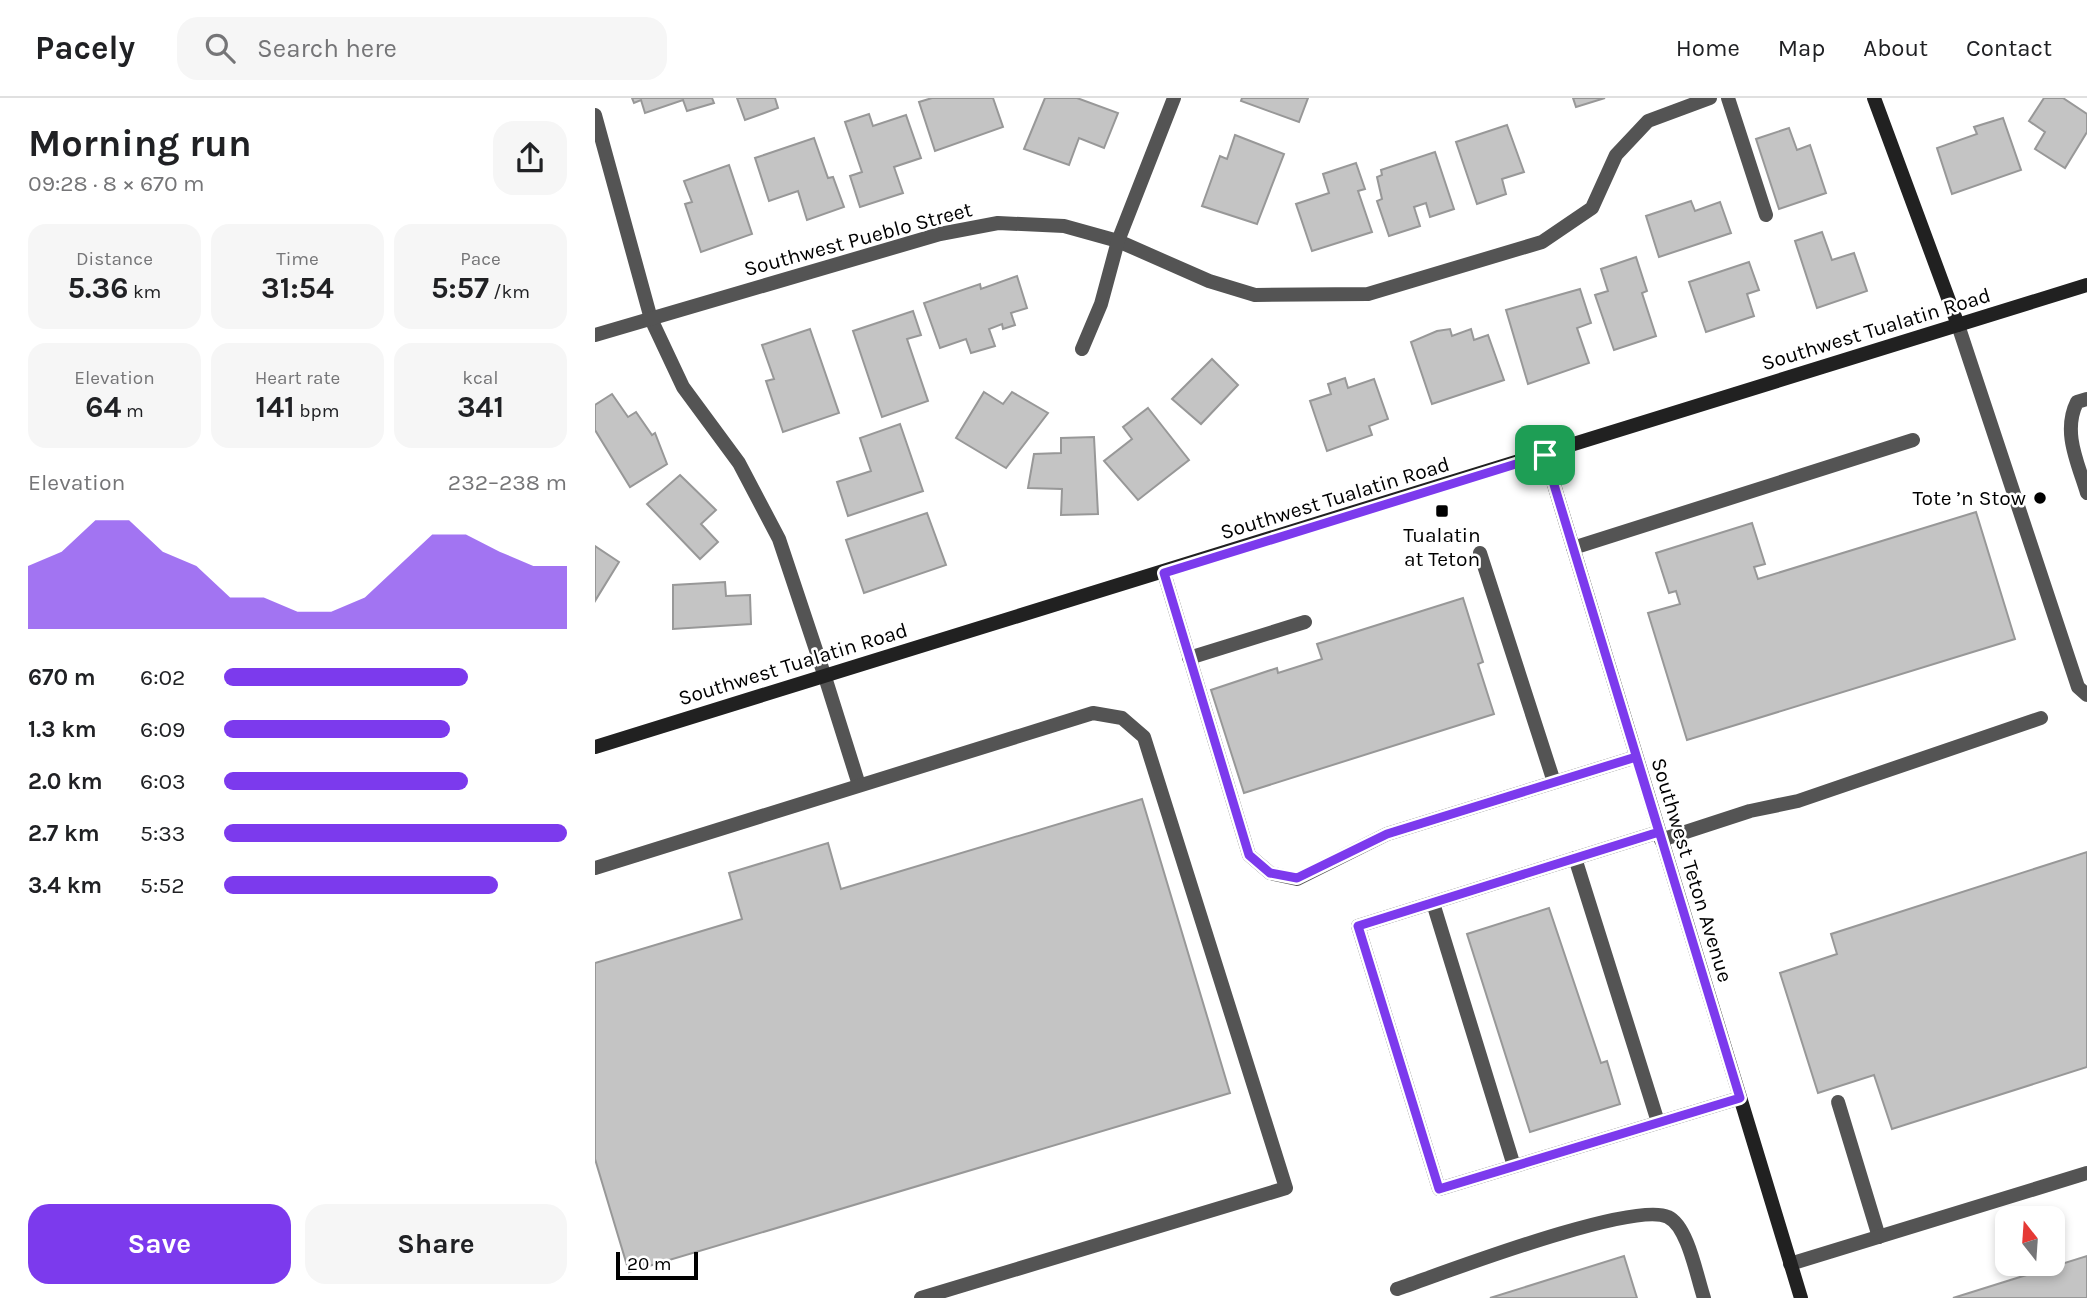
<!DOCTYPE html>
<meta charset="utf-8">
<style>
:root{--surface:#fff;--page:#f6f6f6;--text:#202124;--muted:#757577;--line:#e0e0e0;--accent:#7c3aed}
body{margin:0;font-family:Karla,sans-serif;background:var(--page);color:var(--text);height:100vh;display:flex;flex-direction:column;font-size:26px;white-space:nowrap}
*{box-sizing:border-box;margin:0}
p{font-size:23px;color:var(--muted)}
.icon{flex:none;width:38px;height:38px;fill:none;stroke:currentColor;stroke-width:2;stroke-linecap:round;stroke-linejoin:round}
.map{position:relative;flex:1;overflow:hidden}
.side{display:flex;flex-direction:column;background:var(--surface);width:595px}
.side>*{flex:none}
.needle{width:46px;rotate:343deg}
.controls{position:absolute;left:1400px;top:1108px;display:grid;gap:14px}
.controls a{display:grid;place-items:center;width:70px;height:70px;border-radius:14px;background:var(--surface);box-shadow:0 4px 10px #0003;font-size:35px}
.scale{position:absolute;left:21px;bottom:18px;width:82px;box-sizing:border-box;padding-left:7px;border:4px solid #000;border-top:0;font-size:19px;line-height:24px;white-space:nowrap;color:#000;-webkit-text-stroke:5px #fff;paint-order:stroke}
.pin{position:absolute;display:grid;place-items:center;width:60px;height:60px;color:#fff;margin:-30px;border-radius:14px;box-shadow:0 4px 10px #0006}
.round{display:grid;place-items:center;flex:none;width:74px;height:74px;border-radius:21px;background:var(--page)}
.summary{display:flex;align-items:center;justify-content:space-between;height:119px;padding:0 28px}
h1{font-size:38px;font-weight:700;line-height:52px}
.metrics{display:grid;grid-template-columns:repeat(3,1fr);gap:10px;height:119px;padding:7px 28px}
.metrics div{display:grid;align-content:center;border-radius:18px;background:var(--page);text-align:center}
.metrics b{font-size:30px;font-weight:700}
.metrics small{font-size:19px;font-weight:400}
.metrics p{font-size:19px}
.chart{height:196px;padding:14px 28px}
.chart p{display:flex;justify-content:space-between}
.chart svg{width:100%;height:126px;margin-top:7px;fill:var(--accent);opacity:.7}
.primary-button{display:flex;gap:14px;margin-top:auto;padding:14px 28px}
.primary-button a{flex:1;height:80px;border-radius:21px;background:var(--accent);color:#fff;font-size:28px;font-weight:700;line-height:80px;text-align:center}
.primary-button a+a{background:var(--page);color:var(--text)}
ul{padding:0 28px;list-style:none;font-size:23px}
li{display:grid;grid-template-columns:112px 84px 1fr;align-items:center;height:52px}
li i{height:18px;border-radius:9px;background:var(--accent)}
header{display:flex;align-items:center;gap:42px;box-sizing:border-box;height:98px;padding:0 35px;background:var(--surface);border-bottom:2px solid var(--line)}
header strong{font-size:33px}
nav{display:flex;gap:38px;margin-inline-start:auto;font-size:24px}
.search{width:490px;height:63px;background:var(--page);display:flex;align-items:center;gap:18px;box-sizing:border-box;padding:0 24px;border-radius:21px;color:var(--muted);font-size:26px}
main{display:flex;flex:1;min-height:0}
.map>svg:first-child{display:block}
</style>
<header>
<strong>Pacely</strong>
<div class="search"><svg class="icon" aria-label="search" viewBox="0 0 24 24"><circle cx="10" cy="10" r="6"/><path d="M15 15l6 6"/></svg>Search here</div>
<nav><a>Home</a><a>Map</a><a>About</a><a>Contact</a></nav>
</header>
<main>
<section class="side">
<div class="summary"><div><h1>Morning run</h1><p>09:28 · 8 × 670 m</p></div><a class="round"><svg class="icon" aria-label="share" viewBox="0 0 24 24"><path d="M12 15V3M7 8l5-5 5 5M5 13v7h14v-7"/></svg></a></div>
<div class="metrics">
<div><p>Distance</p><b>5.36<small> km</small></b></div>
<div><p>Time</p><b>31:54</b></div>
<div><p>Pace</p><b>5:57<small> /km</small></b></div>
</div>
<div class="metrics">
<div><p>Elevation</p><b>64<small> m</small></b></div>
<div><p>Heart rate</p><b>141<small> bpm</small></b></div>
<div><p>kcal</p><b>341</b></div>
</div>
<div class="chart"><p><span>Elevation</span>232–238 m</p>
<svg viewBox="0 0 160 44" preserveAspectRatio="none"><path d="M0 44V22L10 17L20 6L30 6L40 17L50 22L60 33L70 33L80 38L90 38L100 33L110 22L120 11L130 11L140 17L150 22L160 22V44z"/></svg>
</div>
<ul>
<li><b>670 m</b>6:02<i style="width:71%"></i></li>
<li><b>1.3 km</b>6:09<i style="width:66%"></i></li>
<li><b>2.0 km</b>6:03<i style="width:71%"></i></li>
<li><b>2.7 km</b>5:33<i style="width:100%"></i></li>
<li><b>3.4 km</b>5:52<i style="width:80%"></i></li>
</ul>
<div class="primary-button"><a>Save</a><a>Share</a></div>
</section>
<div class="map">
<svg width="1492" height="1200" viewBox="0 0 1492 1200">
<rect width="100%" height="100%" fill="#fff"/>
<g fill="#c4c4c4" stroke="#989898" stroke-width="2">
<path d="M 37,0 L 117,0 L 119,5 L 92,13 L 88,2 L 50,15 L 46,2 L 39,5 Z"/>
<path d="M 142,0 L 180,0 L 183,10 L 150,22 Z"/>
<path d="M 337,0 L 398,0 L 408,29 L 340,53 L 324,4 Z"/>
<path d="M 450,0 L 482,0 L 523,15 L 509,50 L 484,40 L 474,67 L 429,51 Z"/>
<path d="M 647,0 L 713,0 L 704,24 L 646,3 Z"/>
<path d="M 978,0 L 1010,0 L 981,9 Z"/>
<path d="M 1449,0 L 1468,0 L 1492,16 L 1492,34 L 1470,70 L 1440,51 L 1450,34 L 1434,23 Z"/>
<path d="M 274,16 L 278,28 L 311,17 L 326,60 L 299,69 L 308,95 L 265,109 L 255,78 L 267,74 L 250,24 Z"/>
<path d="M 1408,20 L 1426,72 L 1357,96 L 1342,50 L 1382,36 L 1379,29 Z"/>
<path d="M 912,27 L 929,74 L 907,81 L 911,96 L 882,106 L 861,44 Z"/>
<path d="M 1194,30 L 1202,52 L 1215,47 L 1231,95 L 1184,111 L 1161,41 Z"/>
<path d="M 640,37 L 689,56 L 662,126 L 607,108 L 625,58 L 632,61 Z"/>
<path d="M 219,40 L 233,80 L 238,79 L 249,109 L 212,122 L 203,93 L 174,103 L 160,60 Z"/>
<path d="M 840,54 L 859,111 L 835,119 L 831,105 L 819,109 L 825,128 L 794,138 L 782,103 L 787,101 L 782,79 L 787,77 L 786,72 Z"/>
<path d="M 761,65 L 770,91 L 763,93 L 777,134 L 717,153 L 701,106 L 734,95 L 728,76 Z"/>
<path d="M 134,67 L 157,136 L 106,154 L 90,106 L 97,104 L 89,83 Z"/>
<path d="M 1096,103 L 1100,113 L 1125,104 L 1136,135 L 1064,159 L 1051,118 Z"/>
<path d="M 1227,134 L 1237,162 L 1259,155 L 1272,193 L 1222,210 L 1200,143 Z"/>
<path d="M 1041,159 L 1052,193 L 1047,195 L 1061,238 L 1019,252 L 1000,197 L 1013,193 L 1006,171 Z"/>
<path d="M 1154,164 L 1164,192 L 1152,196 L 1159,218 L 1111,234 L 1094,184 Z"/>
<path d="M 422,178 L 432,210 L 416,215 L 420,227 L 408,231 L 407,226 L 394,231 L 400,248 L 376,255 L 371,241 L 345,250 L 329,205 L 385,186 L 386,191 Z"/>
<path d="M 985,191 L 996,225 L 982,230 L 994,265 L 933,286 L 911,212 Z"/>
<path d="M 318,213 L 326,237 L 312,241 L 333,303 L 287,319 L 258,233 Z"/>
<path d="M 215,231 L 244,315 L 188,334 L 171,283 L 179,281 L 167,247 Z"/>
<path d="M 855,231 L 857,238 L 876,231 L 879,242 L 893,237 L 909,282 L 837,306 L 816,244 L 842,233 Z"/>
<path d="M 617,261 L 643,287 L 606,326 L 577,301 Z"/>
<path d="M 750,280 L 753,290 L 779,281 L 793,321 L 774,328 L 777,337 L 732,353 L 715,303 L 736,296 L 733,286 Z"/>
<path d="M 389,294 L 408,306 L 417,294 L 453,315 L 411,370 L 361,340 Z"/>
<path d="M 17,296 L 33,319 L 41,314 L 57,337 L 60,335 L 72,366 L 35,389 L 0,332 L 0,307 Z"/>
<path d="M 553,310 L 594,362 L 543,402 L 509,363 L 537,341 L 528,329 Z"/>
<path d="M 305,326 L 328,393 L 253,418 L 242,384 L 276,373 L 265,340 Z"/>
<path d="M 499,339 L 503,416 L 466,417 L 467,391 L 433,390 L 439,356 L 466,355 L 466,340 Z"/>
<path d="M 85,377 L 121,412 L 106,426 L 123,444 L 105,461 L 52,406 Z"/>
<path d="M 1381,414 L 1420,541 L 1092,642 L 1053,515 L 1085,506 L 1081,493 L 1074,495 L 1061,455 L 1157,425 L 1170,466 L 1159,469 L 1163,481 Z"/>
<path d="M 332,415 L 351,467 L 269,495 L 251,442 Z"/>
<path d="M 0,448 L 24,464 L 0,503 Z"/>
<path d="M 130,484 L 131,498 L 155,497 L 156,526 L 78,531 L 78,487 Z"/>
<path d="M 868,500 L 888,564 L 883,566 L 899,616 L 649,695 L 616,592 L 682,570 L 683,575 L 727,561 L 722,546 Z"/>
<path d="M 547,701 L 635,995 L 34,1174 L 0,1061 L 0,865 L 147,821 L 134,775 L 233,745 L 246,791 Z"/>
<path d="M 1492,754 L 1492,969 L 1297,1031 L 1279,977 L 1223,995 L 1185,875 L 1242,856 L 1236,836 Z"/>
<path d="M 954,810 L 1006,965 L 1012,963 L 1025,1006 L 935,1034 L 872,836 Z"/>
<path d="M 1029,1158 L 1042,1200 L 895,1200 Z"/>
<path d="M 1492,1158 L 1492,1200 L 1358,1200 Z"/>
</g>
<g fill="none" stroke-linecap="round" stroke-linejoin="round">
<g stroke="#545454" stroke-width="14">
<path d="M 1133,0 L 1171,117"/>
<path d="M 1363,227 L 1483,589 L 1492,597"/>
<path d="M 1492,301 L 1482,304 C 1467,334 1483,365 1492,395"/>
<path d="M 978,450 L 1318,342"/>
<path d="M 885,455 L 959,684"/>
<path d="M 569,475 L 654,757 L 675,775 L 702,781 L 792,736 L 1041,659"/>
<path d="M 594,560 L 710,524"/>
<path d="M 230,579 L 264,687"/>
<path d="M 1064,734 L 763,828 L 844,1091 L 1145,1000"/>
<path d="M 1066,742 L 1155,713 L 1203,703 L 1446,620"/>
<path d="M 980,760 L 1063,1024"/>
<path d="M 0,770 L 498,615 L 527,620 L 549,639 L 691,1090 L 326,1200"/>
<path d="M 838,805 L 919,1068"/>
<path d="M 1243,1004 L 1284,1139"/>
<path d="M 1195,1166 L 1492,1075"/>
<path d="M 802,1191 C 846,1176 1038,1102 1073,1119 C 1093,1128 1102,1180 1109,1200"/>
</g>
<g stroke="#545454" stroke-width="14">
<path d="M 0,17 L 56,221 L 88,289 L 144,365 L 184,441 L 230,579"/>
<path d="M 0,237 L 345,136 L 403,125 L 469,128 L 523,143 L 614,183 L 660,197 L 773,196 L 947,144 L 997,110 L 1021,57 L 1053,23 L 1115,0"/>
<path d="M 487,251 L 506,206 L 523,143 L 579,0"/>
</g>
<g stroke="#212121" stroke-width="14">
<path d="M 1279,0 L 1363,227"/>
<path d="M 950,357 L 1206,1200"/>
<path d="M 0,649 L 1492,187"/>
</g>
</g>
<g fill="none" stroke-linecap="round" stroke-linejoin="round">
<defs>
<path id="route" d="M 950,357 L 569,475 L 654,757 L 675,775 L 702,780 L 792,736 L 1041,659 L 1064,734 L 763,828 L 844,1091 L 1145,1000 L 950,357"/>
</defs>
<use href="#route" stroke="#fff" stroke-width="14"/>
<use href="#route" stroke="#7c3aed" stroke-width="9"/>
</g>
<g fill="#000" stroke="#fff" stroke-width="2.5">
<circle cx="1445" cy="400" r="7"/>
<rect x="840" y="406" width="14" height="14" rx="3.5"/>
</g>
<g text-anchor="middle" stroke-width="5" stroke-linejoin="round" paint-order="stroke">
<g font-size="21" fill="#000" stroke="#fff">
<text transform="translate(263 141) rotate(-15)" y="7">Southwest Pueblo Street</text>
<text transform="translate(1281 231) rotate(-17)" y="7">Southwest Tualatin Road</text>
<text transform="translate(740 400) rotate(-17)" y="7">Southwest Tualatin Road</text>
<text transform="translate(198 566) rotate(-17)" y="7">Southwest Tualatin Road</text>
<text transform="translate(1097 772) rotate(73)" y="7">Southwest Teton Avenue</text>
</g>
<g font-size="21" fill="#000" stroke="#fff" text-anchor="end">
<text x="1431" y="407">Tote ’n Stow</text>
<text x="847" y="444" text-anchor="middle">Tualatin<tspan x="847" dy="24">at Teton</tspan></text>
</g>
</g>
</svg>
<div class="controls">
<a><svg class="needle" viewBox="-14 -14 28 28"><path d="M0-13l5 13h-10z" fill="#e53935"/><path d="M0 13l5-13h-10z" fill="#757577"/></svg></a>
</div>
<div class="scale">20 m</div>
<div class="pin" style="left:950px;top:357px;background:#1e9e55"><svg class="icon" aria-label="arrive" viewBox="0 0 24 24"><path d="M6 21V4h12l-3 4 3 4H6"/></svg></div>
</div>
</main>
